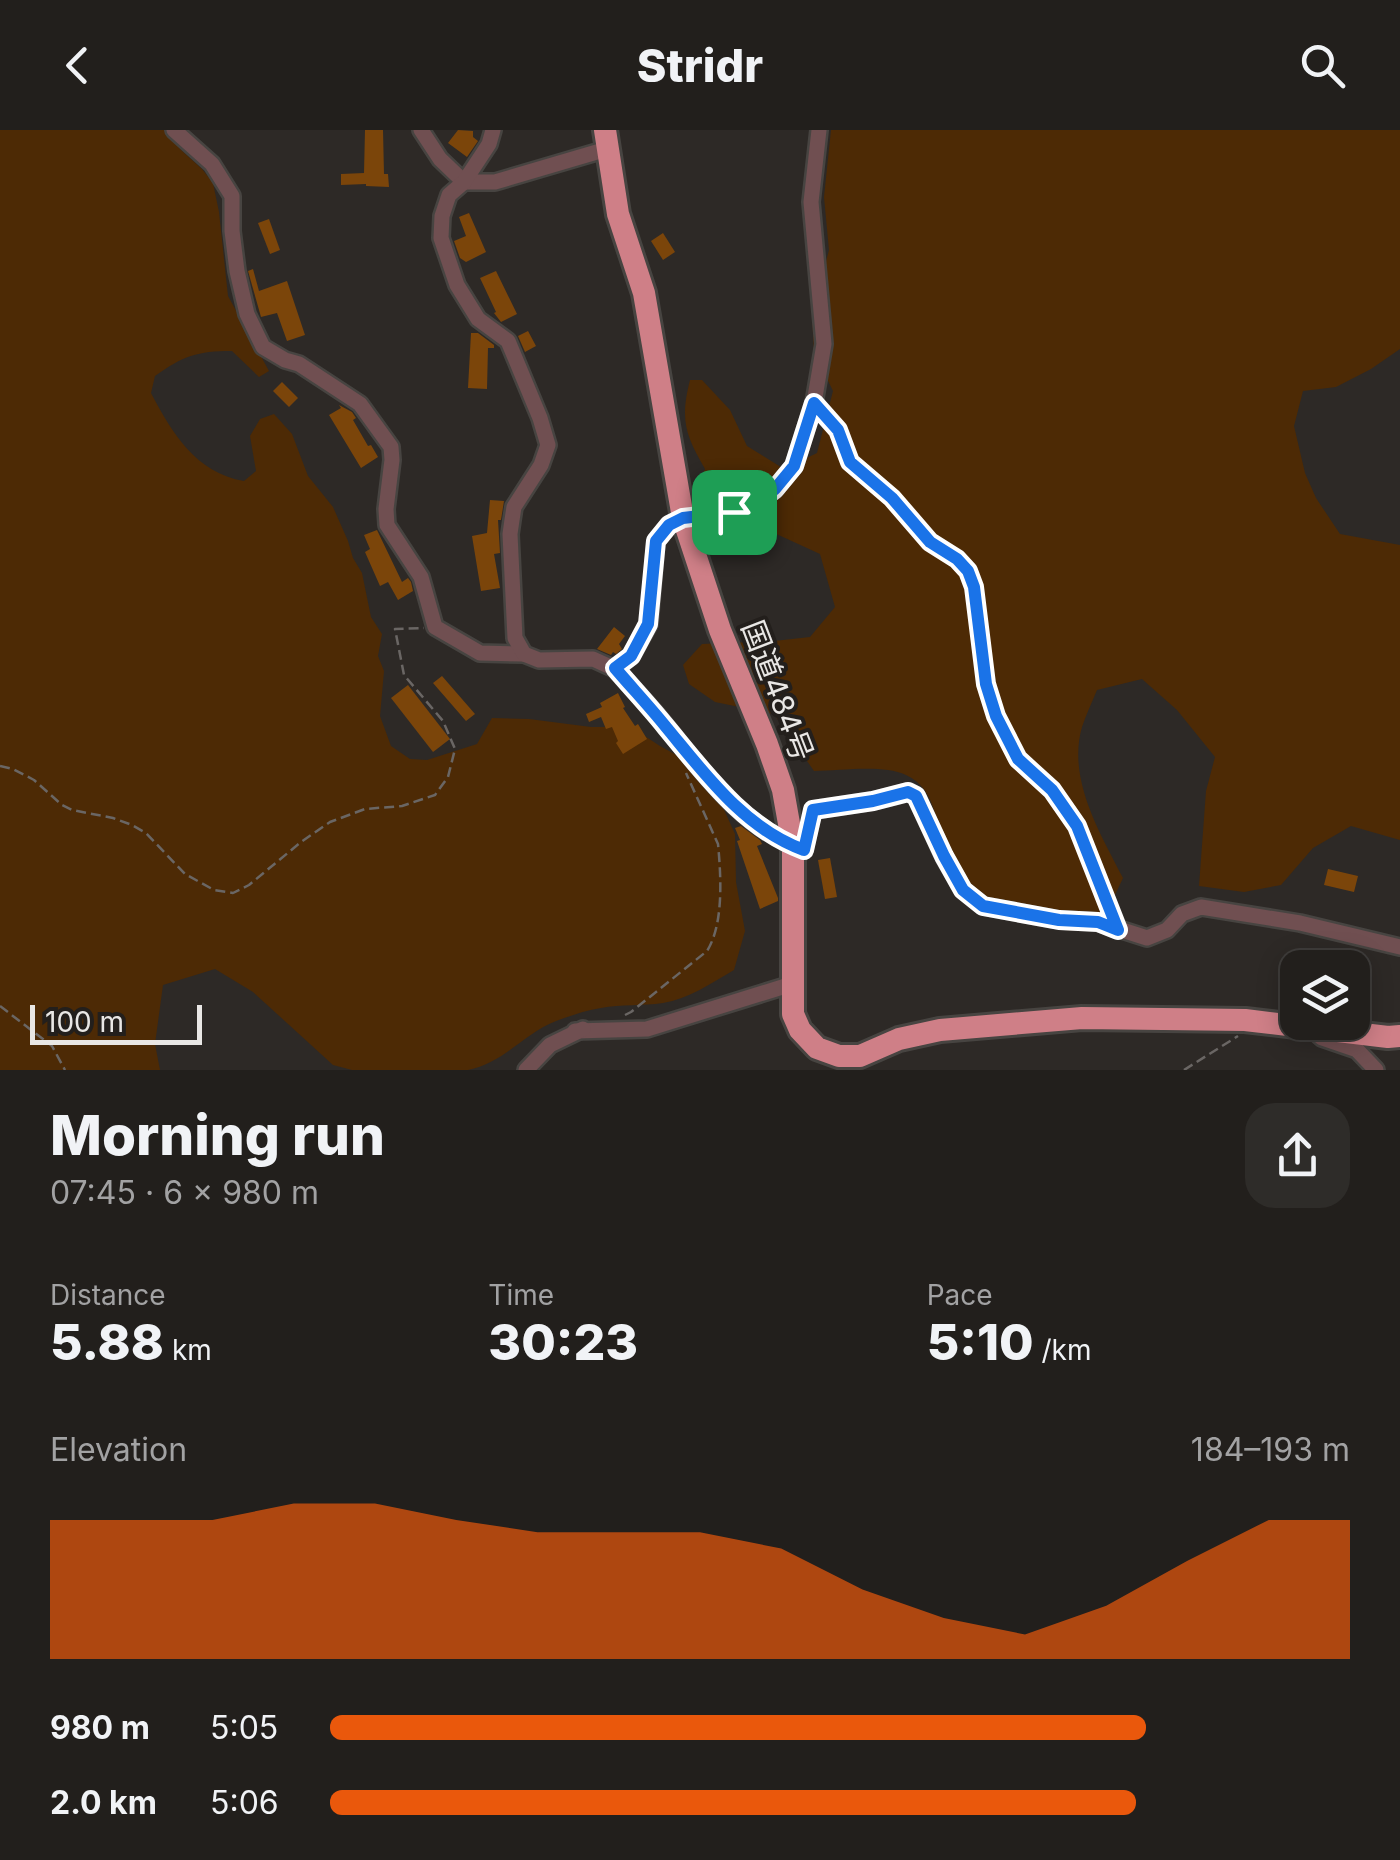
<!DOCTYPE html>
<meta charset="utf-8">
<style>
:root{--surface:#221f1c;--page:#2e2c29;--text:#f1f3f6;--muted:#a2a2a3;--line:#3f3d3b;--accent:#ea580c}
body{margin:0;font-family:Inter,"Noto Sans JP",sans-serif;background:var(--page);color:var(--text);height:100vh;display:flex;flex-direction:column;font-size:38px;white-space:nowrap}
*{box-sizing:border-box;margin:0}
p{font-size:32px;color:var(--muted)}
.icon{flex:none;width:55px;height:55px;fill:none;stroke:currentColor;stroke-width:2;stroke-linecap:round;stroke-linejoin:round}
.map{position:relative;height:940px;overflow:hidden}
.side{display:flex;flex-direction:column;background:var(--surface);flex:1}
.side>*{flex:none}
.buttons{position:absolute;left:1280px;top:820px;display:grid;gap:20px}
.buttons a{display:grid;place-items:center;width:90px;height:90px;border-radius:20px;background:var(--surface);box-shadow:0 5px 25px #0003,0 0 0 2px var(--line);font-size:50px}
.scale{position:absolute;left:30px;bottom:25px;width:172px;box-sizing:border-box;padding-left:10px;border:5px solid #e9e7e5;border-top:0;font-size:28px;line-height:35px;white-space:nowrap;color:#e9e7e5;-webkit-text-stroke:8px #231f1c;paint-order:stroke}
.pin{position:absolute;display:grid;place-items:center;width:85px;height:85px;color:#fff;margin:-42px;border-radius:20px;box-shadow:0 5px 15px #0006}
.round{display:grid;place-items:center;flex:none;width:105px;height:105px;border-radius:30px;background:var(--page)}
.head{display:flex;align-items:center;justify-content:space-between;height:170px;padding:0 50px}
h1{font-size:55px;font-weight:800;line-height:75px}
.metrics{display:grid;grid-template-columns:repeat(3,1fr);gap:15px;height:170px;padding:10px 50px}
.metrics div{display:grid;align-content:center}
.metrics b{font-size:50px;font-weight:800}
.metrics small{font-size:28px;font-weight:400}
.metrics p{font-size:28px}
.chart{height:280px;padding:20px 50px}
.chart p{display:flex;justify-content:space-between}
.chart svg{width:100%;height:180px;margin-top:10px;fill:var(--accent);opacity:.7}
ul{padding:0 50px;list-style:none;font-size:32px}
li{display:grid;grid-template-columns:160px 120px 1fr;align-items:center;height:75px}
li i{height:25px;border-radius:12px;background:var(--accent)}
header{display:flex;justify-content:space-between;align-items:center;height:130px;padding:0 50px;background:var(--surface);font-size:45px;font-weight:800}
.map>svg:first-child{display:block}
</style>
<header><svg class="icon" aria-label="back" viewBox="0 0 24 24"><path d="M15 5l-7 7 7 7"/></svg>Stridr<svg class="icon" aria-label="search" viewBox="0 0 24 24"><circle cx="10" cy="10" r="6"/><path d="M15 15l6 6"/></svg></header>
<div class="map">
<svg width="1400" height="940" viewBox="0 0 1400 940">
<rect width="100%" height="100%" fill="#2d2926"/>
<g fill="#4d2a05">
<path d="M 0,0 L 166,0 L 180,19 L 202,39 L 213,53 L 219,82 L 228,166 L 269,241 L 259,247 L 232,221 C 197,221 183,226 155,246 L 151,263 C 172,303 196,343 244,351 L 256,341 L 250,306 L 260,289 L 274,284 L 292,304 L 308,346 L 333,377 L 348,411 L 353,428 L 362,443 L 371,487 L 382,504 L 378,526 L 384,541 L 380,586 L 391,616 L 410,629 L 427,630 L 477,614 L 492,588 L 529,589 L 591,597 L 631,597 L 660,616 L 691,633 L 716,662 L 735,704 L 736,752 L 745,801 L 734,840 C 712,853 688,869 663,873 C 643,876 621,874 601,878 C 586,880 570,886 556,891 C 523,904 504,933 468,940 L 352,940 L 333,935 L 253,862 L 215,839 L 163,855 L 155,914 L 160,940 L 0,940 Z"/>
<path d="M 831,0 L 1400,0 L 1400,219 L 1371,239 L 1336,257 L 1303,261 L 1294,296 L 1305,343 L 1316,368 L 1340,404 L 1400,415 L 1400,710 L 1351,696 L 1313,718 L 1281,755 L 1244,762 L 1199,756 L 1206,661 L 1215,627 L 1177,580 L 1142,549 L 1097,560 C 1092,572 1086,585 1082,597 C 1067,649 1100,703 1123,748 L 1099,799 C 1091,800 1083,801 1076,801 C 1058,801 993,785 980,775 C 971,768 949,735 945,724 C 935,695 938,660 906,645 C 882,634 841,641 814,641 L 774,584 L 715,572 L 689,554 L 683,535 L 702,514 L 774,511 L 810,507 L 835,477 L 820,424 L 772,402 L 761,414 L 740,424 L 719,415 L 714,396 L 696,361 L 705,339 C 685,304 680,290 690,250 L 702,250 L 730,280 L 747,316 L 784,339 L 817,323 L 833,261 L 814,222 L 812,185 L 829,120 L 824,67 Z"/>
</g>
<g fill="#7b450a">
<path d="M 365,0 L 383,0 L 384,44 L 388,44 L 389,57 L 366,56 L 366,54 L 341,55 L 341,44 L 364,43 Z"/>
<path d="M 458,0 L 473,1 L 473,7 L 478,11 L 467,27 L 448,13 Z"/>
<path d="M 469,83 L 486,122 L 466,132 L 460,128 L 454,111 L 466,106 L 459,87 Z"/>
<path d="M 269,89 L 280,120 L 270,124 L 258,93 Z"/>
<path d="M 663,103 L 675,122 L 663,130 L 651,111 Z"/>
<path d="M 253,139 L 259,161 L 287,151 L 305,205 L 287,211 L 277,183 L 261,187 L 248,141 Z"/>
<path d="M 496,141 L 517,184 L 501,192 L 494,183 L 496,182 L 480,148 Z"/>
<path d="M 528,201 L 536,216 L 525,222 L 518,206 Z"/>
<path d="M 471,203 L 478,203 L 494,215 L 494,218 L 488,218 L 487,259 L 468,258 Z"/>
<path d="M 282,252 L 298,268 L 289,277 L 273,261 Z"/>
<path d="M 339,275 L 352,282 L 356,288 L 353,290 L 368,316 L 371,315 L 378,327 L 361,338 L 329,285 L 341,278 Z"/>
<path d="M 490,370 L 504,371 L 501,390 L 498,390 L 500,423 L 494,424 L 500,458 L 481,461 L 472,406 L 487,403 Z"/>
<path d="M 377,400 L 402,452 L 408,448 L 411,452 L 413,461 L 398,470 L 388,452 L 380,456 L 365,422 L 370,419 L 364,405 Z"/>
<path d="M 614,497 L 625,506 L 619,514 L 622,519 L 616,524 L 613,522 L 611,525 L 597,519 Z"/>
<path d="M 442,546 L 475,584 L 466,591 L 433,553 Z"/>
<path d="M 408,555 L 450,609 L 433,622 L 391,568 Z"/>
<path d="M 618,563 L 625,577 L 623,578 L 635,596 L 638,594 L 647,609 L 623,624 L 616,613 L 618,611 L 612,597 L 606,599 L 601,587 L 589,592 L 586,584 L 602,577 L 600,573 Z"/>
<path d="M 741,696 L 760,710 L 762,714 L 757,716 L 778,768 L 778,771 L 760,779 L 737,711 L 740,710 L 735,698 Z"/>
<path d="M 830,728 L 837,767 L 825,769 L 818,730 Z"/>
<path d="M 1328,739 L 1358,746 L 1354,762 L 1324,755 Z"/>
</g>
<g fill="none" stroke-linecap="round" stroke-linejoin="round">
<defs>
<g id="minor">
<path d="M 174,0 L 212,34 L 232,66 L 232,101 L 237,141 L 247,184 L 263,217 L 285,230 L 299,234 L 360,274 L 391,317 L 392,330 L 386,379 L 387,395 L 421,447 L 435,497 L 480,523 L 524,524"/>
<path d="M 421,0 L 440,29 L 464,52 L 495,52 L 607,19"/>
<path d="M 493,0 L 489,14 L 464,52 L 449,65 L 442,86 L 441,108 L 457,155 L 478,189 L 508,211 L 540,288 L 548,315 L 541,335 L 514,377 L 512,390 L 510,404 L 515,508 L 524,524 L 539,530 L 593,529 L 615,539 C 629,554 643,569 657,585 C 698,635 740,699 804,719 L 813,680 L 873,671 L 909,662 L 916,666 L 944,727 L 963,760 L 983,776 L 1059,790 L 1097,792 L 1147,808 L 1167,800 L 1182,784 L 1201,777 L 1300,793 L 1400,817"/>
<path d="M 615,539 L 631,526 L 649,494 L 656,411 L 669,395 L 683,388 L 734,382 L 759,372 L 775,359 L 794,336 L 814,273 L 824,214 L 811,72 L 819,0"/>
<path d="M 575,901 L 647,899 L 792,854"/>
<path d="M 1314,901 L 1322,908 L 1357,920 L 1376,940"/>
<path d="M 526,940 L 550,915 L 583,899"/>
</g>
<path id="highway" d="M 605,0 L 618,84 L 644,163 L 683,388 L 720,500 L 767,614 L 783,660 L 793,716 L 793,884 L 800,900 L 817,918 L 839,926 L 860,926 L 899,909 L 940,900 L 1082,888 L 1245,890 L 1388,907 L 1400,906"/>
</defs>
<use href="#minor" stroke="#474441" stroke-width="20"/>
<use href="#highway" stroke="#474441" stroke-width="28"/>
<g stroke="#6a6664" stroke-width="2.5" stroke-dasharray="10 5" stroke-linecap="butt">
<path d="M 826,286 L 838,300 L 850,332 L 892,367 L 930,412 L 957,429 L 967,441 L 974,457 L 975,481 L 986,554 L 995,586 L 1018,629 L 1025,638 L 1051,660 L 1077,696 L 1112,785"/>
<path d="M 0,636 L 13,639 L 34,650 L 62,675 L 72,680 L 113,688 L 132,695 L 146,703 L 185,744 L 214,760 L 233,763 L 249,755 L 301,712 L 330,692 L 365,679 L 402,676 L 435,665 L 448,647 L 455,619 L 443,591 L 404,545 L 395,499 L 424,498"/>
<path d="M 0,876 L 52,916 L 65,940"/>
<path d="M 625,885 L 631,882 L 707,821 C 724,794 721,746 718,714 L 686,643"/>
<path d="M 1184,940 L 1238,906"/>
</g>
<use href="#minor" stroke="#704f51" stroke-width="15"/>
<use href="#highway" stroke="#cf7f87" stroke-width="22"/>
</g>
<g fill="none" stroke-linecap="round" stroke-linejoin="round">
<defs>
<path id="route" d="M 814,273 L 838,300 L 850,332 L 892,368 L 930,412 L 957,429 L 968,441 L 974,457 L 986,554 L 996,586 L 1018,629 L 1052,660 L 1077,696 L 1118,800 L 1098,792 L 1059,790 L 983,776 L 963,760 L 944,726 L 916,666 L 908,662 L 873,671 L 813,680 L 804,720 C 745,699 705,644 666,597 C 650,577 632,558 615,538 L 631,526 L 648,494 L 656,411 L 669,395 L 683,388 L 734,382 L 758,372 L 775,359 L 794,336 Z"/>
</defs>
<use href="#route" stroke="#fff" stroke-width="20"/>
<use href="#route" stroke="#1a73e8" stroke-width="12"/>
</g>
<g text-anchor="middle" stroke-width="8" stroke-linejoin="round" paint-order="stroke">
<g font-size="30" fill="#e9e7e5" stroke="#231f1c">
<text transform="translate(777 561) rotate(69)" y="10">国道484号</text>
</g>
</g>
</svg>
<div class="buttons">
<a><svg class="icon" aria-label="layers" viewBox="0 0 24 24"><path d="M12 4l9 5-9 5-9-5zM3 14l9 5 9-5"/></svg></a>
</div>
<div class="scale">100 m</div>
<div class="pin" style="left:734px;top:382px;background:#1e9e55"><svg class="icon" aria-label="arrive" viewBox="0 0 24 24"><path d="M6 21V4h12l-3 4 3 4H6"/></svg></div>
</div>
<section class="side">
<div class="head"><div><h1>Morning run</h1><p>07:45 · 6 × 980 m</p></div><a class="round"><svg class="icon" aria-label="share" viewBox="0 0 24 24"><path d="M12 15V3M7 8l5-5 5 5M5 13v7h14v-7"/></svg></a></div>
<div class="metrics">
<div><p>Distance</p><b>5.88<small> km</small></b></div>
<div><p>Time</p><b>30:23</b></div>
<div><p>Pace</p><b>5:10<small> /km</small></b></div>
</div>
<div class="chart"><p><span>Elevation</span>184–193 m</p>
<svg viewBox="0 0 160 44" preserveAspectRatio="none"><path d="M0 44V10L10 10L20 10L30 6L40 6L50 10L60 13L70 13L80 13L90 17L100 27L110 34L120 38L130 31L140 20L150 10L160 10V44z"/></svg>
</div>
<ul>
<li><b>980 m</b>5:05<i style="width:80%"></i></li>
<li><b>2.0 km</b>5:06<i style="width:79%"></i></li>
</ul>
</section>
